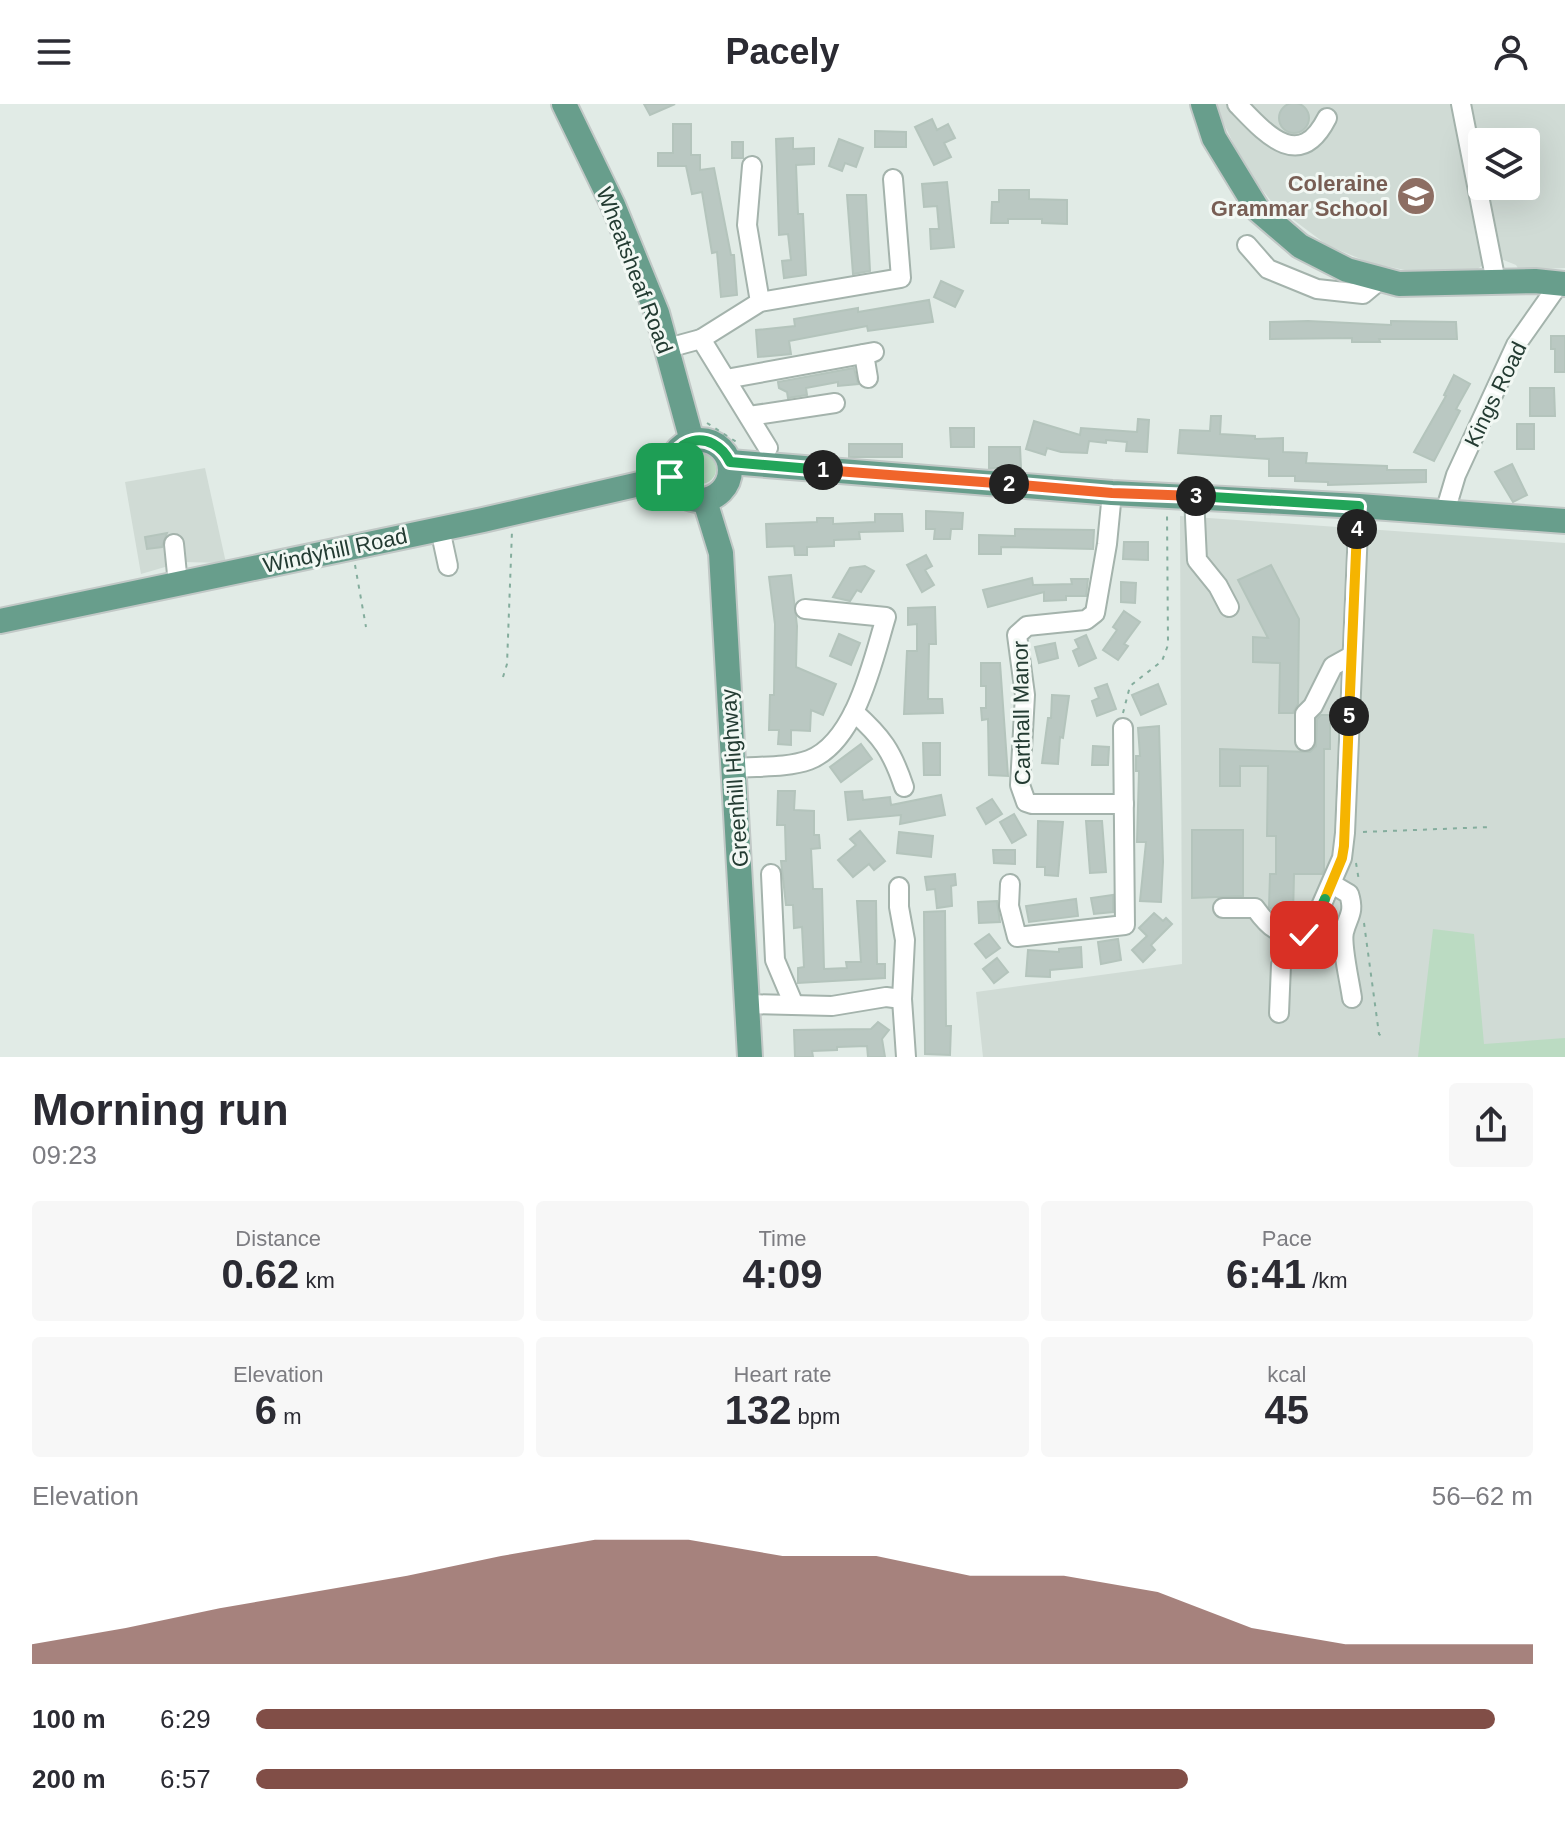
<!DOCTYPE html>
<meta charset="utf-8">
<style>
:root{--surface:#fff;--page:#f7f7f7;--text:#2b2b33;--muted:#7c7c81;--accent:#814e47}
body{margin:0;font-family:Arial,sans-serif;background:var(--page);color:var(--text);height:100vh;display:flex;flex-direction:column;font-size:30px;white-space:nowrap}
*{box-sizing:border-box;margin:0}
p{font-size:26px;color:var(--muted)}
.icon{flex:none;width:44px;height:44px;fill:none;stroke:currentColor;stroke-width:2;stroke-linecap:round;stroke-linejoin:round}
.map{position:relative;height:953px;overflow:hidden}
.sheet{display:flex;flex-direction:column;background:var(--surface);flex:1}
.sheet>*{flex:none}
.fabs{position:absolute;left:1468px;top:24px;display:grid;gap:16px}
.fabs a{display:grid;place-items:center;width:72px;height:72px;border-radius:8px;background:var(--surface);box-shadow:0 8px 32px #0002;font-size:40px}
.pin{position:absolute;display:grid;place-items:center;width:68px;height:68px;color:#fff;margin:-34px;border-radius:16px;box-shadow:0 4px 12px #0006}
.km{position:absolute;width:40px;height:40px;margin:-20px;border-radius:50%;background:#222;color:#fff;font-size:22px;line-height:40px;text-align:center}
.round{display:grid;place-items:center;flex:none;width:84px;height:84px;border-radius:8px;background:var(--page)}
.overview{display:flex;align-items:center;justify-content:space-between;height:136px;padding:0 32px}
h1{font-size:44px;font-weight:800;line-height:60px}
.stats{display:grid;grid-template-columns:repeat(3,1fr);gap:12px;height:136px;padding:8px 32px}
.stats div{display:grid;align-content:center;border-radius:8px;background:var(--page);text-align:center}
.stats b{font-size:40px;font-weight:800}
.stats small{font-size:22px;font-weight:400}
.stats p{font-size:22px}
.chart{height:224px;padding:16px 32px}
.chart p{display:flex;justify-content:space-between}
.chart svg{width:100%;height:144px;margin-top:8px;fill:var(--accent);opacity:.7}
ul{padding:0 32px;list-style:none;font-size:26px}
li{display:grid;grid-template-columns:128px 96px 1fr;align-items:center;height:60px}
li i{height:20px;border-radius:10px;background:var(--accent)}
header{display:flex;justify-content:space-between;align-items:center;height:104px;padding:0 32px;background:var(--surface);font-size:36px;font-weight:800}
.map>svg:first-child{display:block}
</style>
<header><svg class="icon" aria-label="menu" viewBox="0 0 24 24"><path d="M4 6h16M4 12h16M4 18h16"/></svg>Pacely<svg class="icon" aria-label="person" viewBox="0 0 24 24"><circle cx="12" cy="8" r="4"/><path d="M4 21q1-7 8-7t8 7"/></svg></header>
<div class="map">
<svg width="1565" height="953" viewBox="0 0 1565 953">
<rect width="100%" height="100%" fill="#e1ebe6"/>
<g fill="#d0dbd5" fill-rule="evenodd">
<path d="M 1217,0 L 1565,0 L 1565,164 L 1519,166 L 1516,161 L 1501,155 L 1485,159 L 1473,169 L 1415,168 L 1370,159 L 1327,141 L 1275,102 L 1246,65 L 1223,18 ZM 1482,38 L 1526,38 L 1526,82 L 1482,82 Z"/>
<path d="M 205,364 L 226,459 L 182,458 L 141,470 L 125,378 Z"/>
<path d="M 1180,412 L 1565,439 L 1565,953 L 983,953 L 976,888 L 1182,860 Z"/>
</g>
<g fill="#bbdbc2">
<circle cx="701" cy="365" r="15"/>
<path d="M 1433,825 L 1474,830 L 1484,940 L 1565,934 L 1565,953 L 1418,953 Z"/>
</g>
<g fill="#bac8c2" stroke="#b4c4bc" stroke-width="2">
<circle cx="1294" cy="14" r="15"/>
<path d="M 644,0 L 675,0 L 650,11 Z"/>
<path d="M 932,15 L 937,26 L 948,20 L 955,34 L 944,39 L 951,53 L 934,61 L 915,23 Z"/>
<path d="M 673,20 L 691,20 L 691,51 L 700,51 L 700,66 L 714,64 L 731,151 L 734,151 L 737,191 L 721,193 L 717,148 L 712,149 L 702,88 L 692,90 L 686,62 L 658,62 L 658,49 L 673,49 Z"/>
<path d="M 875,27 L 906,28 L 906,43 L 875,43 Z"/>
<path d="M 793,34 L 793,45 L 814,44 L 814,60 L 796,61 L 798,110 L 803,110 L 806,171 L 784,174 L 782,157 L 791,156 L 788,130 L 779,131 L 776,35 Z"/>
<path d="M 839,35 L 863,44 L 856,63 L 845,59 L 842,67 L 829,62 Z"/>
<rect x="732" y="38" width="11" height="16"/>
<path d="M 947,78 L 954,143 L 931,145 L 930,125 L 939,125 L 937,102 L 924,103 L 922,80 Z"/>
<path d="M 999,86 L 1029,86 L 1029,95 L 1067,96 L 1067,120 L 1042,119 L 1042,115 L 1008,115 L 1008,119 L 991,119 L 992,98 L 999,98 Z"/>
<path d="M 847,91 L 866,91 L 870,167 L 853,170 Z"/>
<path d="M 941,177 L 963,187 L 955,203 L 934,193 Z"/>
<path d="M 929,196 L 933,218 L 868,227 L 867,222 L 789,237 L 791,250 L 758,253 L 756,226 L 795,222 L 794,215 L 858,204 L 858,208 Z"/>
<path d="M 1308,217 L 1391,221 L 1391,217 L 1456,218 L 1457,235 L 1379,235 L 1380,238 L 1352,238 L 1352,234 L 1270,235 L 1270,218 Z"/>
<path d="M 1551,232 L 1565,232 L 1565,268 L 1555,268 L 1555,245 L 1551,245 Z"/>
<path d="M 854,264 L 858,280 L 838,282 L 838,278 L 806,284 L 807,291 L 788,294 L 787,288 L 779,284 L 778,278 Z"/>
<path d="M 1454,271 L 1470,280 L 1456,305 L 1460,307 L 1434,357 L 1414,348 L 1446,292 L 1444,291 Z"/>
<path d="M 1530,284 L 1554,284 L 1555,312 L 1530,312 Z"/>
<path d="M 1211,312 L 1221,312 L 1220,330 L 1255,332 L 1255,335 L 1283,334 L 1283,348 L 1307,349 L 1306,359 L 1387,362 L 1387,366 L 1426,366 L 1426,378 L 1328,381 L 1328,378 L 1295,377 L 1295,372 L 1269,372 L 1269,355 L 1178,349 L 1180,326 L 1210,327 Z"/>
<path d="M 1138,315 L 1149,316 L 1147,348 L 1126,347 L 1127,338 L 1106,336 L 1106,339 L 1089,337 L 1087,349 L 1061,348 L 1047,344 L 1045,351 L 1026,345 L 1034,317 L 1080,331 L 1081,324 L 1137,328 Z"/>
<rect x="1517" y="320" width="17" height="25"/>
<path d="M 950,324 L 974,324 L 974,343 L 951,343 Z"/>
<rect x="849" y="340" width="53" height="13"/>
<path d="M 989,343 L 1020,343 L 1021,364 L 989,364 Z"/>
<path d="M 1512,360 L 1527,391 L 1513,398 L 1495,368 Z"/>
<path d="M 926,407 L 963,409 L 962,425 L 951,425 L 950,435 L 934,435 L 935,425 L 926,425 Z"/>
<path d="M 875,410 L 902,410 L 903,427 L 859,428 L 860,435 L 834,436 L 834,442 L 807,443 L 807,451 L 795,451 L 794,442 L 767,443 L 766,420 L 817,418 L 817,414 L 833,414 L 833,420 L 875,418 Z"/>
<path d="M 1015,425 L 1094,426 L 1093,445 L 1001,443 L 1001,450 L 979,450 L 979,431 L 1015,432 Z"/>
<path d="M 167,429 L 162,443 L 147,445 L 145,433 Z"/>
<path d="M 1124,438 L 1148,438 L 1148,456 L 1123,455 Z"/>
<path d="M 926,451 L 932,462 L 925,466 L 934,481 L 922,488 L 907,461 Z"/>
<path d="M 1271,461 L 1299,515 L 1298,600 L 1293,609 L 1279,609 L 1280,559 L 1253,558 L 1253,533 L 1268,534 L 1238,476 Z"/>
<path d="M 865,462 L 874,467 L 861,488 L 857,486 L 850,497 L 833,493 L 850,464 Z"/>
<path d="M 791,471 L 797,522 L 796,563 L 836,580 L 823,611 L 811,606 L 810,627 L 791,626 L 791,641 L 778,640 L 779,626 L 769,626 L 770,591 L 774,591 L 775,520 L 769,473 Z"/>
<path d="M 1032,474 L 1033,481 L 1072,480 L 1071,475 L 1088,475 L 1086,492 L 1066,492 L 1066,496 L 1044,497 L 1044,488 L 988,503 L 983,486 Z"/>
<path d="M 1121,478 L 1136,479 L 1135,499 L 1121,498 Z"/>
<path d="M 935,503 L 936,540 L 929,540 L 928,595 L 942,595 L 943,609 L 904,610 L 907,547 L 917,547 L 917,520 L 908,521 L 908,504 Z"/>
<path d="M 1124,507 L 1140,518 L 1124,540 L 1128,542 L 1118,556 L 1103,546 L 1117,526 L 1113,523 Z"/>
<path d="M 839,530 L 860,539 L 851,561 L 830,552 Z"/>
<path d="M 1086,531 L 1096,554 L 1079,562 L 1073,547 L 1079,544 L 1075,536 Z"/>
<path d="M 1055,539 L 1058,554 L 1039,559 L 1035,543 Z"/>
<path d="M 981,559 L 1000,559 L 1008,672 L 989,671 L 988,615 L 982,616 L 981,604 L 986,604 L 986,582 L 981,582 Z"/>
<path d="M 1107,580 L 1116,605 L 1097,612 L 1092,597 L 1099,594 L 1095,584 Z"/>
<path d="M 1158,580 L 1166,600 L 1141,611 L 1132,591 Z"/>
<path d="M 1052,591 L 1069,592 L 1063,634 L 1060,633 L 1058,660 L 1042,659 L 1048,614 L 1051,614 Z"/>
<path d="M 1321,611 L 1330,611 L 1330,645 L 1324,645 L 1324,766 L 1322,770 L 1294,770 L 1293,812 L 1286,812 L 1286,816 L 1269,803 L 1270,770 L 1276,770 L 1276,732 L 1267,732 L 1268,662 L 1240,662 L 1240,682 L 1220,682 L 1220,645 L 1310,648 L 1316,642 L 1317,615 Z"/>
<path d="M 1159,622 L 1163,758 L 1161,798 L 1140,797 L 1146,738 L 1137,738 L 1139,667 L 1136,667 L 1136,652 L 1140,652 L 1138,624 Z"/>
<path d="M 923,639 L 940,639 L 940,671 L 924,671 Z"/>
<path d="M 861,640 L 872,655 L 841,678 L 830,663 Z"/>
<path d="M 1093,642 L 1109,643 L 1108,661 L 1092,661 Z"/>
<path d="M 778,687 L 795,687 L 794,706 L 814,707 L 814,731 L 819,731 L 820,744 L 811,745 L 813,785 L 822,785 L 824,865 L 847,864 L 846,858 L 861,858 L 857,797 L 876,797 L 877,860 L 885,860 L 885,874 L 798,879 L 798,864 L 804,863 L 802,823 L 794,824 L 793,801 L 786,801 L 781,757 L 786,757 L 785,721 L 777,721 Z"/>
<path d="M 862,687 L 863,696 L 890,693 L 891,701 L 941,691 L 945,711 L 900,720 L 901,711 L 848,716 L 845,688 Z"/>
<path d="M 992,695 L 1002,710 L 986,720 L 977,704 Z"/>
<path d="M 1014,710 L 1026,731 L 1012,739 L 1000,718 Z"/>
<path d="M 1038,717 L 1063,718 L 1058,772 L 1045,771 L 1045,763 L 1037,763 Z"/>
<path d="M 1086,717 L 1102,717 L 1106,768 L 1090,769 Z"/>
<path d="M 1192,726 L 1243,726 L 1243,792 L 1192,794 Z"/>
<path d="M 860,727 L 885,757 L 874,766 L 869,760 L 853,773 L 838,756 L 856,741 L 850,735 Z"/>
<path d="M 899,728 L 933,732 L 931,753 L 897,749 Z"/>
<path d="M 993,746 L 1015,746 L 1015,760 L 994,759 Z"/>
<path d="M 955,770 L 956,781 L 951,782 L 952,802 L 937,804 L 935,785 L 927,786 L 925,773 Z"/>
<path d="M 1113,791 L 1113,808 L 1094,810 L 1091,794 Z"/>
<path d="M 1076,795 L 1078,812 L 1029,818 L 1026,802 Z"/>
<path d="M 997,797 L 1000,818 L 979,819 L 978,798 Z"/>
<path d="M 945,807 L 946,922 L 951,922 L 950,951 L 925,950 L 924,808 Z"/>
<path d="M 1154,809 L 1163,817 L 1166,814 L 1172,820 L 1151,841 L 1155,846 L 1143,858 L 1132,846 L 1147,832 L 1139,824 Z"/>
<path d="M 989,830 L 1000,844 L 986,854 L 975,840 Z"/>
<path d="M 1118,835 L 1121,856 L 1101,860 L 1098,838 Z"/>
<path d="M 1081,843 L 1082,863 L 1050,866 L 1050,873 L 1026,872 L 1028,846 L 1059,848 L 1059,845 Z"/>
<path d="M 997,854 L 1008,868 L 994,879 L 983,865 Z"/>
<path d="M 878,918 L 889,926 L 882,935 L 885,953 L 868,953 L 867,942 L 837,943 L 837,946 L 812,947 L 813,953 L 795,953 L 794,926 L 871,925 Z"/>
</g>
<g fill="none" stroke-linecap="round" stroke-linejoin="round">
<defs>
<g id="minor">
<path d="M 1237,0 C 1265,29 1299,69 1327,14"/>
<path d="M 1461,0 L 1496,178"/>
<path d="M 752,62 L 747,121 L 760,198"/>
<path d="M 1247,141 L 1268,165 L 1317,185 L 1363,190 L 1381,175"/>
<path d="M 701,235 L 768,344"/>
<path d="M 668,244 L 701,235 L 760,198 L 901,174 L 893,75"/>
<path d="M 864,250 L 868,274"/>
<path d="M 726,275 L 874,248"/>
<path d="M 749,312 L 835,299"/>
<path d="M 1112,389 L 1107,440 L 1095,509 L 1086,516 L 1027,522 L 1017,531 L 1025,591 L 1020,681 L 1026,698 L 1032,700 L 1124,700"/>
<path d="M 1194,392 L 1197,456 L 1218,482 L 1229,503"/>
<path d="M 1445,408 L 1456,371 L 1516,241 L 1559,180"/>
<path d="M 440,425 L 448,462"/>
<path d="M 174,440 L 178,480"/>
<path d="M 854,608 C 882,633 892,647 904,683"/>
<path d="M 1305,637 L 1305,610 L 1313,602 L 1333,562 L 1351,552"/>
<path d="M 735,664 C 758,662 787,664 809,656 C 856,638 873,556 886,513 L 805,505"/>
<path d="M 771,770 L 775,856 L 794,901"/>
<path d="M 1010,780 L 1009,802 L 1017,833 L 1125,821 L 1123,624"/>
<path d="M 1332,780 L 1349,790 C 1355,809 1348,812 1344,828 C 1341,841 1350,879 1352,894"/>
<path d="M 899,783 L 899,803 L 905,836 L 902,895 L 906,953"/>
<path d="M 1223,804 L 1255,804 C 1271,826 1276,829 1304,831"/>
<path d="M 747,900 L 832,902 L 886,893 L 902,895"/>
<path d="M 1279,909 L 1281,861 L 1314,818 L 1342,754 L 1345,729 L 1359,402"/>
</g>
<g id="major">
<path d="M 564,0 L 613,101 L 657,209 L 692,337"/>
<path d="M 1203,0 L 1214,34 L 1258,106 L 1300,142 L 1347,166 L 1399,180 L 1535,177 L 1565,180"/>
<circle cx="700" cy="366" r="30"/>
<path d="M 730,358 L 1112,389 L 1359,402 L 1565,417"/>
<path d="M 705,397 L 721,449 L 750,953"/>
<path d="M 0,517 L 483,416 L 670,373"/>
</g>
</defs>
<use href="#minor" stroke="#a4b3ac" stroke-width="22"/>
<use href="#major" stroke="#c1c8c6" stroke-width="28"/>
<g stroke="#84ad9d" stroke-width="2" stroke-dasharray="4 6" stroke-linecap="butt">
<path d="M 707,319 L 738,339"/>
<path d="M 355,461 L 366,523"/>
<path d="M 503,573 L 507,560 L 512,427"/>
<path d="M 1123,609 L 1130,582 L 1162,557 L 1168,541 L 1167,409"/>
<path d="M 1363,728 L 1491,723"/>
<path d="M 1356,759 L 1359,777"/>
<path d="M 1364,819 L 1379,930 L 1383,934"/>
</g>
<use href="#minor" stroke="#fff" stroke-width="18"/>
<use href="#major" stroke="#689e8c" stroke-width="24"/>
</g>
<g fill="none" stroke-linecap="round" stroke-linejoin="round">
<defs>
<path id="split-1" d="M 670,373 C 668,332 713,323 730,358 L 823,366"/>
<path id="split-2" d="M 823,366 L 1009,380"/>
<path id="split-3" d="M 1009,380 L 1112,389 L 1196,392"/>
<path id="split-4" d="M 1196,392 L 1359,402 L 1357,425"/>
<path id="split-5" d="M 1349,612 L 1357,425"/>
<path id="split-6" d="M 1325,795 L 1342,754 L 1344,742 L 1349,612"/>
<path id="split-7" d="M 1304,831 L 1314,818 L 1325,795"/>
</defs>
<use href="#split-1" stroke="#fff" stroke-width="16"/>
<use href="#split-2" stroke="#fff" stroke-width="16"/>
<use href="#split-3" stroke="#fff" stroke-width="16"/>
<use href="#split-4" stroke="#fff" stroke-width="16"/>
<use href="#split-5" stroke="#fff" stroke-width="16"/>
<use href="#split-6" stroke="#fff" stroke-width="16"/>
<use href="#split-7" stroke="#fff" stroke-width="16"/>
<use href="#split-1" stroke="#22a559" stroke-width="10"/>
<use href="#split-2" stroke="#f0652b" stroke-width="10"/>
<use href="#split-3" stroke="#f0652b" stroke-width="10"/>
<use href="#split-4" stroke="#22a559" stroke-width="10"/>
<use href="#split-5" stroke="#f5b400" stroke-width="10"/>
<use href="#split-6" stroke="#f5b400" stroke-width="10"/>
<use href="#split-7" stroke="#22a559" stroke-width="10"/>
</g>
<defs>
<symbol id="school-disc" viewBox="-11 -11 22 22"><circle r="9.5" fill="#8d6e63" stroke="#f2f8f4"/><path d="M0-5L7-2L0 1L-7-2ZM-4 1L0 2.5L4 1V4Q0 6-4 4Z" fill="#fff"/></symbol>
</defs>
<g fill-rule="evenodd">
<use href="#school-disc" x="1394" y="70" width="44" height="44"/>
</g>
<g text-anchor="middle" stroke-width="6" stroke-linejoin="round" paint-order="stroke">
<g font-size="22" font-weight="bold" fill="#785e54" stroke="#f2f8f4" text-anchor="end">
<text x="1388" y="87">Coleraine<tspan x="1388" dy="25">Grammar School</tspan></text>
</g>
<g font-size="22" fill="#233b32" stroke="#f2f8f4">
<text transform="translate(635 166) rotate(69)" y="8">Wheatsheaf Road</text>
<text transform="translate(1495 290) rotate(-64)" y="8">Kings Road</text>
<text transform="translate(335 446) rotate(-12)" y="8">Windyhill Road</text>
<text transform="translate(1021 609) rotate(-91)" y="8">Carthall Manor</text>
<text transform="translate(734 674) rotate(-94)" y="8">Greenhill Highway</text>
</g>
</g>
</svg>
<div class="fabs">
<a><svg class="icon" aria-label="layers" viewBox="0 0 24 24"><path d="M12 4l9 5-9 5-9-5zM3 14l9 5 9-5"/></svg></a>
</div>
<div class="pin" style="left:670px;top:373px;background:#1e9e55"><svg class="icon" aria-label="arrive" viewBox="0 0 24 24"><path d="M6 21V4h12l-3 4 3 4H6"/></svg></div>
<div class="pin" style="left:1304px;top:831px;background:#d93025"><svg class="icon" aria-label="check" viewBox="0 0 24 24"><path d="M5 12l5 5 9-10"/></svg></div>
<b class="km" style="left:823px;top:366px">1</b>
<b class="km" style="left:1009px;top:380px">2</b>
<b class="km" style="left:1196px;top:392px">3</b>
<b class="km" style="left:1357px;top:425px">4</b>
<b class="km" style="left:1349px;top:612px">5</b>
</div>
<section class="sheet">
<div class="overview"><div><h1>Morning run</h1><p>09:23</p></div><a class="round"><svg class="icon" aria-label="share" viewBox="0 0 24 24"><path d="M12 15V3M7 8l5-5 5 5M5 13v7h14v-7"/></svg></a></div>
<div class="stats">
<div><p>Distance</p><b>0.62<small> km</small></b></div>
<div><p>Time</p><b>4:09</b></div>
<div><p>Pace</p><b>6:41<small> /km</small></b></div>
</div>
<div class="stats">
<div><p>Elevation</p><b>6<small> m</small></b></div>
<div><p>Heart rate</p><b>132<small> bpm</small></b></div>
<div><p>kcal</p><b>45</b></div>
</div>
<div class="chart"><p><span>Elevation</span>56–62 m</p>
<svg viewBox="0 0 160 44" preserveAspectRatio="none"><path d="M0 44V38L10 33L20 27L30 22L40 17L50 11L60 6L70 6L80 11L90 11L100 17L110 17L120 22L130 33L140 38L150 38L160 38V44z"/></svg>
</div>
<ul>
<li><b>100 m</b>6:29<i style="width:97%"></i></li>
<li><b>200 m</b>6:57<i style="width:73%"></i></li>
</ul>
</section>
